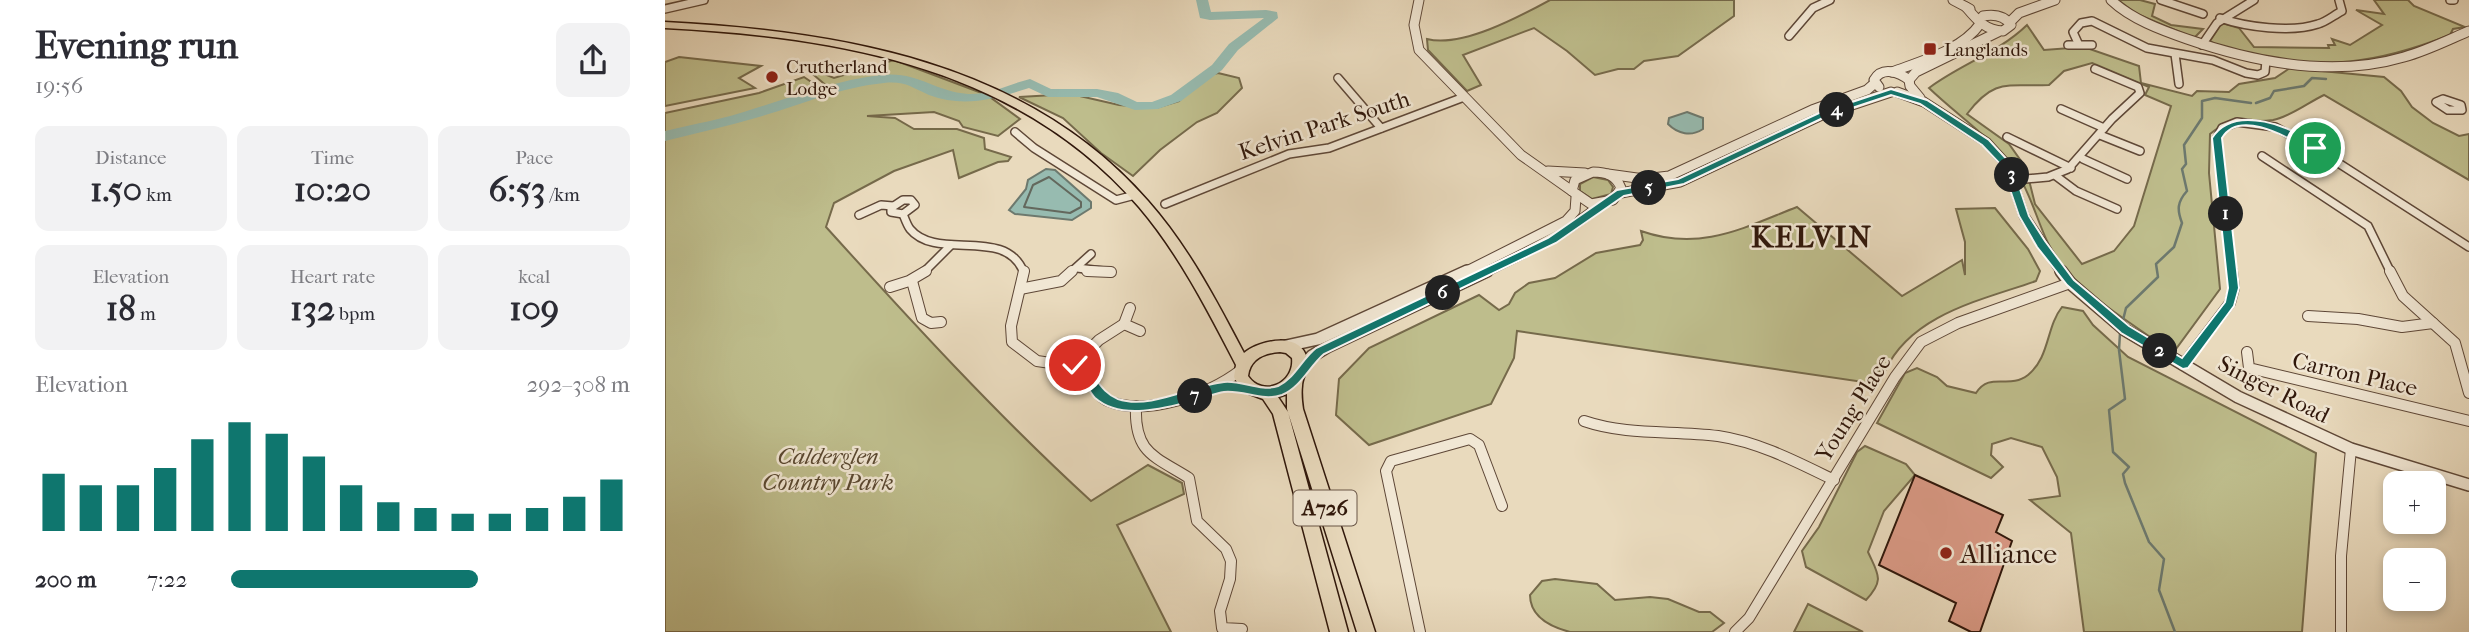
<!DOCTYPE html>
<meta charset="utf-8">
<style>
:root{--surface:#fff;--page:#f2f2f3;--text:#2b2b33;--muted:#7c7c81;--accent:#0f766e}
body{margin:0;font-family:"IM FELL French Canon",serif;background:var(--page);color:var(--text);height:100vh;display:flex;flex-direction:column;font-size:26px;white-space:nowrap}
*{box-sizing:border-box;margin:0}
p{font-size:23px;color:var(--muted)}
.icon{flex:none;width:38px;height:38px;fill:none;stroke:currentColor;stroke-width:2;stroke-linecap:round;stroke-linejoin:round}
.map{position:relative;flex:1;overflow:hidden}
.side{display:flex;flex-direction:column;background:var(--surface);width:665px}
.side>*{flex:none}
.tools{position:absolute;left:1718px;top:471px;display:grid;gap:14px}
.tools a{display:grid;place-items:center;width:63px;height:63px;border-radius:14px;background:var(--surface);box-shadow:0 4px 10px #0003;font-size:35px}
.pin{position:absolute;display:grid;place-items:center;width:60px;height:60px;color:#fff;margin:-30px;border:4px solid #fff;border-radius:50%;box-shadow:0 2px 7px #0007}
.km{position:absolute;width:35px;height:35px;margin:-18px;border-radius:50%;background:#222;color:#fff;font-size:19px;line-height:35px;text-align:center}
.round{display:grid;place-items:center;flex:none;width:74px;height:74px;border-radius:14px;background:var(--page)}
.headline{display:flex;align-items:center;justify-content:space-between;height:119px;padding:0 35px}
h1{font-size:38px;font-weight:800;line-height:52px}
.figures{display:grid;grid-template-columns:repeat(3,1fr);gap:10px;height:119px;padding:7px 35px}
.figures div{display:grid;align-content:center;border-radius:14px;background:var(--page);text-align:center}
.figures b{font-size:35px;font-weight:800}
.figures small{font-size:19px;font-weight:400}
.figures p{font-size:19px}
.chart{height:196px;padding:14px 35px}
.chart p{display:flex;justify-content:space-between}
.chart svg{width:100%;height:126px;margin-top:7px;stroke:var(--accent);stroke-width:6}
ul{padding:0 35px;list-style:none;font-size:23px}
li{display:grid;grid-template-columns:112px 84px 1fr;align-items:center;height:52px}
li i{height:18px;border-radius:9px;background:var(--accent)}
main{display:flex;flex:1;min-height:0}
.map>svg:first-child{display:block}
</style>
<main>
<section class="side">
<div class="headline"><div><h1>Evening run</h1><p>19:56</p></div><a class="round"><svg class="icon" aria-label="share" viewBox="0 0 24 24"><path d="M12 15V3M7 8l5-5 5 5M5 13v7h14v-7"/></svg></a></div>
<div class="figures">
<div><p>Distance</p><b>1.50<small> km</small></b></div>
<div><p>Time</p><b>10:20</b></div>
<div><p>Pace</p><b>6:53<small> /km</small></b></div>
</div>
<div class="figures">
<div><p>Elevation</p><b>18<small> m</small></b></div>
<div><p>Heart rate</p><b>132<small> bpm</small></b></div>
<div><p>kcal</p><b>109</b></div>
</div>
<div class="chart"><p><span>Elevation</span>292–308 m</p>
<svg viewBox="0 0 160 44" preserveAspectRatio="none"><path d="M5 44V24M15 44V28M25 44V28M35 44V22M45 44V12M55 44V6M65 44V10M75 44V18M85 44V28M95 44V34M105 44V36M115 44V38M125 44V38M135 44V36M145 44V32M155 44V26"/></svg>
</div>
<ul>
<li><b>200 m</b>7:22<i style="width:62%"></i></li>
</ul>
</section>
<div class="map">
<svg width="1804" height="632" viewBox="0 0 1804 632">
<rect width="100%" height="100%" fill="#e9dabd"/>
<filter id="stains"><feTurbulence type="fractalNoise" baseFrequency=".00286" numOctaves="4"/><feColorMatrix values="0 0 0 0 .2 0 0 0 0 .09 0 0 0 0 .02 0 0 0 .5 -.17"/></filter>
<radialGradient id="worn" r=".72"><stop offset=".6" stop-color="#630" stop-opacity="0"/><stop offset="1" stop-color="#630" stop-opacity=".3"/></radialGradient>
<g fill="#bebd8c" stroke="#766a4b" stroke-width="2" fill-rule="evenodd">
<path d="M 885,0 L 1069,0 L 1069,16 L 1013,56 L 979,61 L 969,69 L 953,69 L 930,75 L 902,51 L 869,28 L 798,55 L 816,85 L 802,91 L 763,50 L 762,39 C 796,48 854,17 885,0 Z"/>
<path d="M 1453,0 L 1475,0 L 1490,4 L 1487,16 L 1506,25 L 1538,29 L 1529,38 L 1472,14 Z"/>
<path d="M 1709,0 L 1743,0 L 1749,6 L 1800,27 L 1788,29 L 1785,35 C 1714,63 1656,72 1580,52 C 1569,49 1555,48 1545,41 L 1557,23 L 1574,28 L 1589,47 L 1664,48 L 1663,45 L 1670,45 L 1667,39 L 1685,45 L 1717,25 L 1691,10 L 1719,14 Z"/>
<path d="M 1362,25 L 1379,50 L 1419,47 L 1474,66 L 1476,83 L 1527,96 L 1532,91 L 1564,92 L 1574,84 L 1610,78 L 1625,68 L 1719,77 L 1736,91 L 1747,107 L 1768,123 L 1794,136 L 1804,134 L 1804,180 L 1659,95 C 1644,102 1625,117 1608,120 C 1581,124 1570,113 1545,134 L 1544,173 L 1555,289 L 1508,353 C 1471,326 1429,302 1399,268 C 1375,240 1371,202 1352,173 C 1330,140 1293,116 1264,88 C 1296,64 1333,53 1362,25 ZM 1427,63 L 1484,87 L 1480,95 L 1506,106 L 1469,226 L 1449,251 L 1417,264 L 1370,204 L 1361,168 L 1344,144 L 1302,114 C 1330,77 1343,87 1384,85 L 1399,71 Z"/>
<path d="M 14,57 L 96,66 L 74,78 L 90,88 L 0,106 L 0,62 Z"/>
<path d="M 229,60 L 322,95 L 355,119 L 333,136 L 298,127 L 294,121 L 269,112 L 202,116 L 230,118 L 249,129 L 292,129 L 319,138 L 320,149 L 346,157 L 343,161 L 333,162 L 294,178 L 288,150 L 229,171 L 169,203 L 161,227 C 246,321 332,415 426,501 L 483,465 L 517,483 L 519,494 L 452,525 L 506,632 L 0,632 L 0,113 L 94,93 L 139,77 L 155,88 L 160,96 L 171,89 L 214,79 L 164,88 L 143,70 L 147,69 L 169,78 Z"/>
<path d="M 553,73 L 574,78 L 577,88 L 552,113 L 532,122 L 495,150 L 468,176 L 436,153 L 398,118 L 354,97 L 406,94 L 454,105 L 491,108 L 514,101 L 537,77 Z"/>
<path d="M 928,177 L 943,180 L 948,187 L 946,194 L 927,199 L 915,191 L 915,184 Z"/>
<path d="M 1132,207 L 1237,296 L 1297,260 L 1300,275 L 1300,242 L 1291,209 L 1330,208 L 1363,249 L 1375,271 L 1371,281 C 1317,300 1246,314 1220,371 L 1212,371 L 1213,378 L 1205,383 L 852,331 L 849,358 L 826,404 L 704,445 L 671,415 L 674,379 L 704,348 L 814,295 L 834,310 L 844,304 L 850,293 L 864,283 L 890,278 L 931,253 L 975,245 L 978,240 L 976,231 C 1035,252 1078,228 1132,207 Z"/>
<path d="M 1397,307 L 1418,311 L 1428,325 L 1463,357 L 1651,453 L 1637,632 L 1419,632 L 1406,533 L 1365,500 L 1395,496 L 1392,477 L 1377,447 L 1346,438 L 1327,444 L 1326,455 L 1338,467 L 1326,478 L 1212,423 L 1240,373 L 1252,368 L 1272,377 L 1282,386 L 1311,393 C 1325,371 1344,390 1363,375 C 1385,357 1381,327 1397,307 Z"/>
<path d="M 1200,446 L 1241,464 L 1250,475 L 1219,511 L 1203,552 C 1213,574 1220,580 1201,600 L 1141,567 L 1137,551 L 1154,527 L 1192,452 Z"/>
<path d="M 890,579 L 932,584 L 950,600 L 985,597 L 1003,599 L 1034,612 L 1045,612 L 1059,623 L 1047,632 L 905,632 C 886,627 865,617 865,595 L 877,581 Z"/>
<path d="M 1143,604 L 1198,632 L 1129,632 Z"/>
</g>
<g fill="#97bbb0" stroke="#6d796e" stroke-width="2">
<path d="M 1022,112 L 1038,118 L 1038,129 C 1026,137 1013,134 1003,124 L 1004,118 Z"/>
<path d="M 381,169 L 390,170 L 426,202 L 426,208 L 407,220 L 350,214 L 344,210 L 361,189 L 363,180 Z"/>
</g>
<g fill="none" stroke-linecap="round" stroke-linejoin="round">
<path stroke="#63685d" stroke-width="2" d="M 384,177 L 416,202 L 416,207 L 405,213 L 359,207 L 368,185 Z"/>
<g stroke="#6d796e" stroke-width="2.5">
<path d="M 1591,103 L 1605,98 L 1609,91 L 1639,86 L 1647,78 L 1661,79"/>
<path d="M 1458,320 L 1461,308 L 1493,277 L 1491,264 L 1509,247 L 1517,223 C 1512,210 1512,202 1522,191 L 1517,169 L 1521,164 L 1519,145 L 1537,118 L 1537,101 L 1550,98 L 1586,103"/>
<path d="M 1455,333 L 1454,350 L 1460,399 L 1444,410 L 1448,452 L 1464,467 L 1458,474 L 1460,483 L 1484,542 L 1499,559 L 1494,590 L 1510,632"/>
</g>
<path fill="#97bbb0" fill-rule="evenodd" d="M 531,0 L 543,0 L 546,12 L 601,10 L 612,12 L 613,18 L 573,50 L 557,70 L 516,101 L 493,109 L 470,110 L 432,97 L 383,97 L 364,88 C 330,99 299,108 264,95 C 245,87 241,81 219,83 C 176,87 135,105 94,117 C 63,126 31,133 0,141 L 0,131 C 29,124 59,119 88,109 C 130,96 172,80 216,75 C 253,71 268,91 303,94 C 325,95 344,84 365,79 L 386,89 L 432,89 L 453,93 L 472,102 L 487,102 L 506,95 L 547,65 L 564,44 L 599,18 L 545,20 L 535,18 Z"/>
</g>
<path fill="#da9985" stroke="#2f160a" stroke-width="2" d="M 1250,475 L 1338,515 L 1331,532 L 1347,541 L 1315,632 L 1306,632 L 1284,621 L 1291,603 L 1214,565 Z"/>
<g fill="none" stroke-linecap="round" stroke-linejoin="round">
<defs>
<g id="minor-far1">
<path d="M 1496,0 L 1538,14"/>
<path d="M 1785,0 L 1789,0"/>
<path d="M 0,9 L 39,0"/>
<path d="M 1555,18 C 1581,27 1626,33 1653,24 C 1661,22 1669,15 1677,11 L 1674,0"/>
<path d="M 1124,36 L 1148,8 L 1165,0"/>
<path d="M 1413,43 L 1408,32 L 1416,23 L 1427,21 L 1482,48 L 1548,60 L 1581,73 L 1593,75 L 1600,72 L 1601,60"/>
<path d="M 1403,45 L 1427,45"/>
<path d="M 1537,45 L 1552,23 L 1589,0"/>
<path d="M 1510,54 L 1514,84"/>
<path d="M 673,78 L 716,128"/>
<path d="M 1778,99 L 1796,105 L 1797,110 L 1783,110 L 1771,102 Z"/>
<path d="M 1396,109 L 1439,128"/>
<path d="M 350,132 L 369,148 L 451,200 L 470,195"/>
<path d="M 1435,135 L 1475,151"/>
<path d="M 1342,137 L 1406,168"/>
<path d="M 1597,156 L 1703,226 L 1726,273"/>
<path d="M 1418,159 L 1462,179"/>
<path d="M 1391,176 L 1411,191 L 1452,209"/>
<path d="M 1349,180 L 1383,177 L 1403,169 L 1447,119 L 1475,93 L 1473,87 L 1430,69"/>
<path d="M 238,200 L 246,200 L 250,205 L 238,214 L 226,212 L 226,208 Z"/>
<path d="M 500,204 L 624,154 L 664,148 L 799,97"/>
<path d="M 238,214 C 240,219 242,225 245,229 C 272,262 341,225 359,273"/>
<path d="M 194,215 L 216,205 L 228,206"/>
<path d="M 412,268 L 446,272"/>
<path d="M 258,273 L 286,245"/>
<path d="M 405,273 L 426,254"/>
<path d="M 1567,273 L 1552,138 L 1557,128 L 1572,122 L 1610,127 L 1650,148 L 1804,247"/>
</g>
<g id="minor">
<path d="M 359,271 L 346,326 L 347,342 L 372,361 L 413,367 C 426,375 428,393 441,400 C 480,418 545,394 576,370"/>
<path d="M 422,271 L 446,272"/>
<path d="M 1725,271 L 1738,296 L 1790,343 L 1804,393"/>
<path d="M 247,281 L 257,318 L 266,323 L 276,322"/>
<path d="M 225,287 L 244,281 L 261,271"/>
<path d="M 355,289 L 396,281 L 407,271"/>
<path d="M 465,308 L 459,324 L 475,331"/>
<path d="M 1643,316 L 1693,319 L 1737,327 L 1768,323"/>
<path d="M 1582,352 L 1584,368 L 1804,421"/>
<path d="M 409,365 L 434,340 L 459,324"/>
<path d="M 1518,365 L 1565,303 L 1569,288 L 1567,271"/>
<path d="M 471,406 C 469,453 489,456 524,478 L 532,521 L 561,549 L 566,561 L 565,579 L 555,611 L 557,628 L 577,629"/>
<path d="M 919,421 C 963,436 1008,430 1053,436 C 1094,442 1132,462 1169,480"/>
<path d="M 755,632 L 721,471 L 726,461 L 805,439 L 814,445 L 837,506"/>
<path d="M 1070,632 L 1084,618 L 1230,377 L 1256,342 L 1293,323 L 1405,283"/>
<path d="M 1676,632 L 1676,556 L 1686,449"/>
</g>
<g id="tertiary-far1">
<path d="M 754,0 L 749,25 L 754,50 L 856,155 L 907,191"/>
<path d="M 1288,0 L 1305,9"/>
<path d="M 1446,0 C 1466,19 1496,30 1522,39 C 1591,63 1668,78 1739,57 C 1761,51 1783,40 1804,31"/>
<path d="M 1301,7 C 1312,20 1320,30 1338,31 L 1346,25 C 1339,15 1329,14 1318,16 L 1314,21"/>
<path d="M 1345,22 L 1354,13 L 1390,0"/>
<path d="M 1227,72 C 1256,61 1297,50 1315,24"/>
<path d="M 1244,80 L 1251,72 L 1333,32"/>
<path d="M 1214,87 L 1209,80 C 1217,66 1234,72 1244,80 L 1245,86 L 1255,98"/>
<path d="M 1232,92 L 1259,102 L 1321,142 L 1342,165 L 1359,216 L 1397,273"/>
<path d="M 883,171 L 920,173"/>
<path d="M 928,172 C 941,172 951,175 956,188 L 948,200 L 926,204 L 907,191 L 910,180 Z"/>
<path d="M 943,174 L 979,179 L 1004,176 L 1147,110 L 1202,90 L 1210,83"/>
<path d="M 956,193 L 1015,182 L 1157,115 L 1226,92"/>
<path d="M 798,273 L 901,221 L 910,211 L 911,197"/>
<path d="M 818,273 C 860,253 900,235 935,205"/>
</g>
<g id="tertiary">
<path d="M 1396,271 L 1405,283 L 1460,330 L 1573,397 L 1686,449 L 1804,485"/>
<path d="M 621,346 L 653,339 L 802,271"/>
<path d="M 636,368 L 647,356 L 662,347 L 822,271"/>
</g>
<path id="primary" d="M 0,22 C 175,31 362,62 483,201 C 523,246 551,300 579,353 C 595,340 636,331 642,359 C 644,370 637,377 637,386 C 636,394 637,402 638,409 L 710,632 L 692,632 L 622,409 L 622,394 L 613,397 L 623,412 L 683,632 L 665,632 L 608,414 L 598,399 L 577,391 L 569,377 L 571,365 C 543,311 514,254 474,207 C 353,67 174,37 0,28 ZM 615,352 L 621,353 L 627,358 C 630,383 598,398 583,376 C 585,359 599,353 615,352 Z"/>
</defs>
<use href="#minor-far1" stroke="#5e4737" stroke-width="10"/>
<use href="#minor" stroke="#5e4737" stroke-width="12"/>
<use href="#tertiary-far1" stroke="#5e4737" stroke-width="11"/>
<use href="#tertiary" stroke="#5e4737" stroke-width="14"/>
<use href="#primary" stroke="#2f160a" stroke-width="3"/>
<use href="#minor-far1" stroke="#f1e7d4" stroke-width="7"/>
<use href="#minor" stroke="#f1e7d4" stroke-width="10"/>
<use href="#tertiary-far1" stroke="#f1e7d4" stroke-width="9"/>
<use href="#tertiary" stroke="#f1e7d4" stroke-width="11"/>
<use href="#primary" fill="#e9dabd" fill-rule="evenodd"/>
</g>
<path fill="#0f766e" stroke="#fff" stroke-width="2" d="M 1226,89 L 1262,100 L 1324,140 L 1347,165 L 1364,216 L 1380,241 L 1409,280 L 1464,326 L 1517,358 L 1560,302 L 1563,288 L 1547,138 C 1569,103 1629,126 1655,148 L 1646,150 C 1625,139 1575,108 1557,138 L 1574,288 L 1569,306 L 1523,368 L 1518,369 L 1456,333 L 1402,285 L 1372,247 L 1354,216 L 1337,166 L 1317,145 L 1255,104 L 1226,95 L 1160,117 L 1019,184 L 959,196 L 891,243 L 659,354 C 644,367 636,387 617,395 C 597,402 580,390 559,392 C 549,393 539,399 528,401 C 499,408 456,421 430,398 C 424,392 421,382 415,376 C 412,371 407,370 404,365 L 410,361 C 430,368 432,391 453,399 C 485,410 528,385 559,382 C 577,380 596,392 613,386 C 629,379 637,359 651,348 L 883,238 L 952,190 L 1013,179 L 1154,113 Z"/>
<g fill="#8f2418" stroke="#f1e7d4" stroke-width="2.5">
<rect x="1258" y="42" width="14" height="14" rx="3.5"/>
<circle cx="107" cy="77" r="7"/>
<circle cx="1281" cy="553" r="7"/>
</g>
<g text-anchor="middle" stroke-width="5" stroke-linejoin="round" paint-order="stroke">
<g font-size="19" fill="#2f160a" stroke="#f1e7d4" text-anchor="start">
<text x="1279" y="56">Langlands</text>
<text x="121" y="73">Crutherland<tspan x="121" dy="22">Lodge</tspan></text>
</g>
<rect fill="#f1e7d4" stroke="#695547" stroke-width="2" x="628.5" y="490.5" width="63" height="35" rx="5"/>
<g font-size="21" font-weight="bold" fill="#2f160a">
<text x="660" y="515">A726</text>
</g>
<g font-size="23" fill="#2f160a" stroke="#f1e7d4">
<text transform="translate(659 125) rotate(-18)" y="8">Kelvin Park South</text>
<text transform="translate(1690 374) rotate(13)" y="8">Carron Place</text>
<text transform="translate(1609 389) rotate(27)" y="8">Singer Road</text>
<text transform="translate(1188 408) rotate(-58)" y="8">Young Place</text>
</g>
<g font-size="23" font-style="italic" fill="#5a4831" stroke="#f1e7d4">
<text x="163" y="464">Calderglen<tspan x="163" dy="26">Country Park</tspan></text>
</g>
<g font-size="28" fill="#2f160a" stroke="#f1e7d4" text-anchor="start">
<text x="1295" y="563">Alliance</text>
</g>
<g font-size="30" font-weight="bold" letter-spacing="2" fill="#2f160a" stroke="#f1e7d4">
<text x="1147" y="247">KELVIN</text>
</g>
</g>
<rect width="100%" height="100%" filter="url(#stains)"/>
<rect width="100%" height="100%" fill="url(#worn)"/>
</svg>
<div class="tools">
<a>+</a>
<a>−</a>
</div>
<div class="pin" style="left:1650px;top:148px;background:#1e9e55"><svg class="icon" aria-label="arrive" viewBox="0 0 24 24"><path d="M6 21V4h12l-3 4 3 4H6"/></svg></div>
<div class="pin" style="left:410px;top:365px;background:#d93025"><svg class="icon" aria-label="check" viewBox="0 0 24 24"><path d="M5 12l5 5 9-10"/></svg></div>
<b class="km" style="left:1561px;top:214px">1</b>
<b class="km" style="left:1495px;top:351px">2</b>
<b class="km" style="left:1347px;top:175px">3</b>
<b class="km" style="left:1172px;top:110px">4</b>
<b class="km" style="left:984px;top:188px">5</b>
<b class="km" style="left:778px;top:293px">6</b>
<b class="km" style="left:530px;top:396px">7</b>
</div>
</main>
